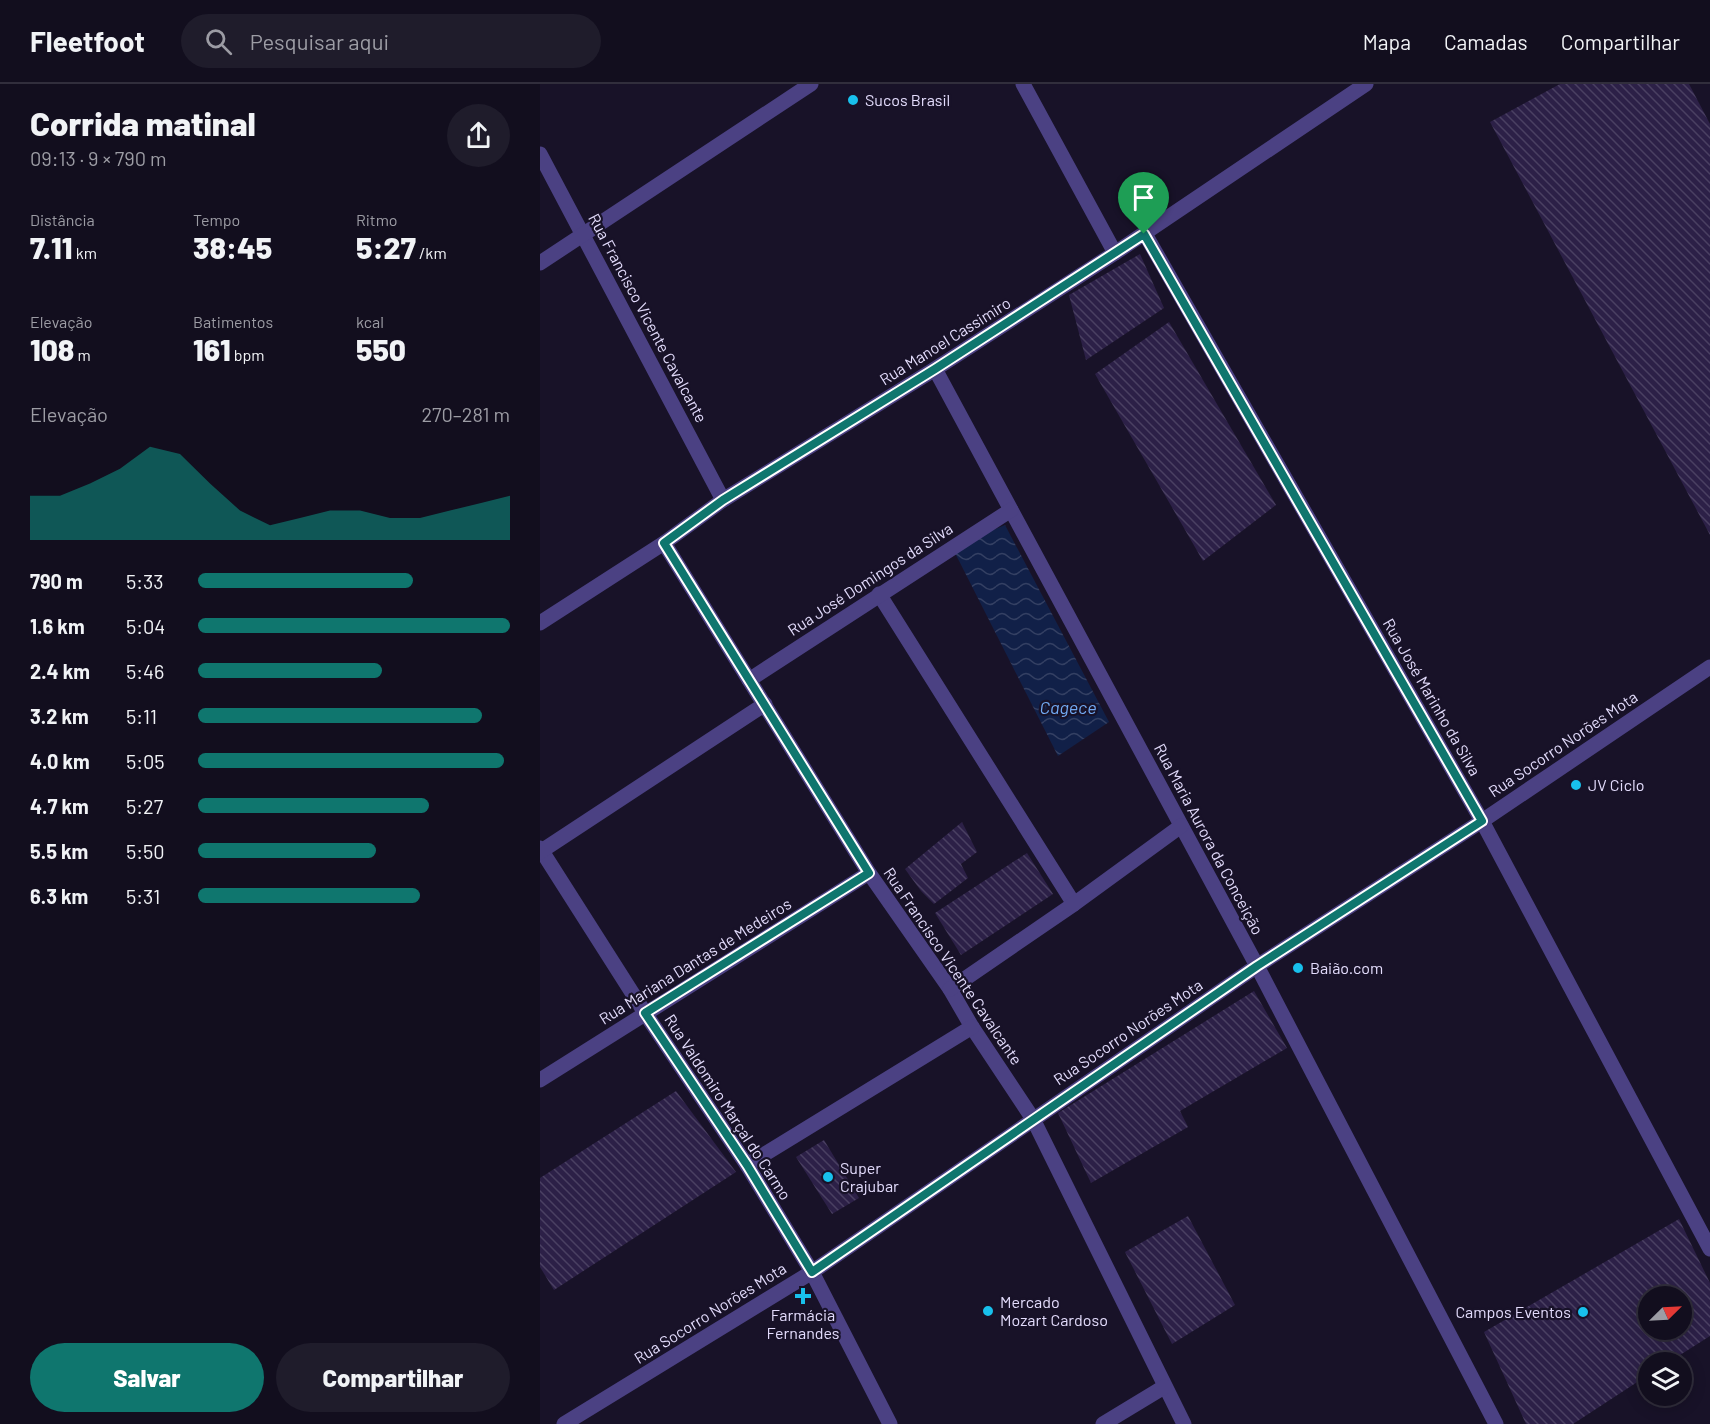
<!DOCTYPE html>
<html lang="pt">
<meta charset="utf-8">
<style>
:root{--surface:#120e1e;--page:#1f1c2b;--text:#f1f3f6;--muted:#9c9ca4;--line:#312e3c;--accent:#0f766e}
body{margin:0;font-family:Barlow,sans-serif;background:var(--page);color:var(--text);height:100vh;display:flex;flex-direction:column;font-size:22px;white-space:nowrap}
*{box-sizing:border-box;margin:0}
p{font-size:20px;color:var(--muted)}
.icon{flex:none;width:33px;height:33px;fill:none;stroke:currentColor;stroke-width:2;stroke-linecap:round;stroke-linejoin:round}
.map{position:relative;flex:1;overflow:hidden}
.sheet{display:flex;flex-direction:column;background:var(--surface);width:540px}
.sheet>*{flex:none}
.needle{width:39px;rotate:66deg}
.fabs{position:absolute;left:1098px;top:1202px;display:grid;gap:12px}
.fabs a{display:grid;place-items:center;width:54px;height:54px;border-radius:50%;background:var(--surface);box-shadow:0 3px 15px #0003,0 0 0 2px var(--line);font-size:30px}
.pin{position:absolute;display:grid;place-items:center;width:51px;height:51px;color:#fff;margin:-62px -26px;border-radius:50% 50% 50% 0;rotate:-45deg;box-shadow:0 0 6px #0007}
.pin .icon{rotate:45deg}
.round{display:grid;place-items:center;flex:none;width:63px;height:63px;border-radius:32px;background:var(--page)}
.summary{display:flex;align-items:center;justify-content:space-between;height:102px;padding:0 30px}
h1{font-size:33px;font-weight:800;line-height:45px}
.figures{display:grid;grid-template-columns:repeat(3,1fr);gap:9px;height:102px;padding:6px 30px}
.figures div{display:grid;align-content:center}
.figures b{font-size:30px;font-weight:800}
.figures small{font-size:16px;font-weight:400}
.figures p{font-size:16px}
.chart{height:168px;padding:12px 30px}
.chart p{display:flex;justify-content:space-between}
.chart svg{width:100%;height:108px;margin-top:6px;fill:var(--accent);opacity:.7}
.primary-button{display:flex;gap:12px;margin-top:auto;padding:12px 30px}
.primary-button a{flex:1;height:69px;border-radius:36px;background:var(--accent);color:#fff;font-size:24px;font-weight:800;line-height:69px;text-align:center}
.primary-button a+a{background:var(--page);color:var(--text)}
ul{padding:0 30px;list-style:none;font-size:20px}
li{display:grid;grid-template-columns:96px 72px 1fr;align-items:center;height:45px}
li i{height:15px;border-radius:8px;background:var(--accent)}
header{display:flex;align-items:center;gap:36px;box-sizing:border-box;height:84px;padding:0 30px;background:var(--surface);border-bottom:2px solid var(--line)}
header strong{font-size:28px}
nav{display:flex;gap:33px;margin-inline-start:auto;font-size:21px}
.search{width:420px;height:54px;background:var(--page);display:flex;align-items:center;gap:15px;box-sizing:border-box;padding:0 21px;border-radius:33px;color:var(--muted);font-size:22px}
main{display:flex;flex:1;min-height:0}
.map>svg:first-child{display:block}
</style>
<header>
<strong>Fleetfoot</strong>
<div class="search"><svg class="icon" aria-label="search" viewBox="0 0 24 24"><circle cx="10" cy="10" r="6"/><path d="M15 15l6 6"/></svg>Pesquisar aqui</div>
<nav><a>Mapa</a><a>Camadas</a><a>Compartilhar</a></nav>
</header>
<main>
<section class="sheet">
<div class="summary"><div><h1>Corrida matinal</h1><p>09:13 · 9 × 790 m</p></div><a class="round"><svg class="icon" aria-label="share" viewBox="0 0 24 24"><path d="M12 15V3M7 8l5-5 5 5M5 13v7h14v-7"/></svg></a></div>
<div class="figures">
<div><p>Distância</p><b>7.11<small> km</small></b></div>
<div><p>Tempo</p><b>38:45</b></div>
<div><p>Ritmo</p><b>5:27<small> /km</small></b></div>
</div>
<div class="figures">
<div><p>Elevação</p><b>108<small> m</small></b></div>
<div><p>Batimentos</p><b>161<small> bpm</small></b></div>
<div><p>kcal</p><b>550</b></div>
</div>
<div class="chart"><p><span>Elevação</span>270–281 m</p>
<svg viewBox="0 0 160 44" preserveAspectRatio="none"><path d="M0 44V26L10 26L20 21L30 15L40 6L50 9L60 21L70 32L80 38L90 35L100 32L110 32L120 35L130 35L140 32L150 29L160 26V44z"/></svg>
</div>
<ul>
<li><b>790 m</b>5:33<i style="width:69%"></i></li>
<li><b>1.6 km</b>5:04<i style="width:100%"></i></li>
<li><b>2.4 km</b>5:46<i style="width:59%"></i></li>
<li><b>3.2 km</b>5:11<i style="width:91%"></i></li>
<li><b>4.0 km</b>5:05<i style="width:98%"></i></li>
<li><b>4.7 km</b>5:27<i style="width:74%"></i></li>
<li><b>5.5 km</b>5:50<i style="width:57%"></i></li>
<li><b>6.3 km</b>5:31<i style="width:71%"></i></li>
</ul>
<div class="primary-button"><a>Salvar</a><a>Compartilhar</a></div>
</section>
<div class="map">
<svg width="1170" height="1340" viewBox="0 0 1170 1340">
<defs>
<pattern id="water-waves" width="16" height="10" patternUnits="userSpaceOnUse" patternTransform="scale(1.5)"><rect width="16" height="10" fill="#112048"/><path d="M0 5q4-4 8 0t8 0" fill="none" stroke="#344063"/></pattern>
<pattern id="building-back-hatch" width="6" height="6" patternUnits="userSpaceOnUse" patternTransform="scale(1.5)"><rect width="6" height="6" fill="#2c2047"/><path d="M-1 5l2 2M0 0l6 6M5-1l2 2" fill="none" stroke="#4a4062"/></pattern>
</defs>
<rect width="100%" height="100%" fill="#181228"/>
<path fill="url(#water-waves)" d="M 465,441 L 569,638 L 518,672 L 412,463 Z"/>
<g fill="url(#building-back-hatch)" fill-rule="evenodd">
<path d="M 1020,0 L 1149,0 L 1170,40 L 1170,451 L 950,38 Z"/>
<path d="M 600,170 L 624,224 L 546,276 L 529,211 Z"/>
<path d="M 629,238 L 736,421 L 663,477 L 555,290 Z"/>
<path d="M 422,738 L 437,768 L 421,780 L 428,794 L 394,820 L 381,807 L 365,785 Z"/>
<path d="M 487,769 L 513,810 L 421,871 L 395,829 Z"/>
<path d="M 714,907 L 747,964 L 640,1027 L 648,1043 L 551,1099 L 518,1029 Z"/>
<path d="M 136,1007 L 196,1088 L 14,1206 L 0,1183 L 0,1094 Z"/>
<path d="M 284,1056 L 319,1114 L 292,1130 L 256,1073 Z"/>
<path d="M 648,1132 L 695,1221 L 632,1260 L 585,1168 Z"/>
<path d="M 1139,1135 L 1170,1199 L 1170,1252 L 1129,1278 L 1108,1278 L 1108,1291 L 1033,1340 L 986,1340 L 944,1248 ZM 1108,1212 L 1142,1212 L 1142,1245 L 1108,1245 Z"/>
</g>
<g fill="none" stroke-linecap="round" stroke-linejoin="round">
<g stroke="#4b4183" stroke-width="15">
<path d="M 483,0 L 575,169"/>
<path d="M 0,70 L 183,416"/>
<path d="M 605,150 L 942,737 L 1170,1165"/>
<path d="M 0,179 L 271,0"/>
<path d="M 395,285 L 717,882 L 956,1340"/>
<path d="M 124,459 L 329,789 L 410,905 L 432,943 L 493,1035 L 644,1340"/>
<path d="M 339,510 L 534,820"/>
<path d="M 0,539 L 124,459 L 183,416 L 395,285 L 575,169 L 826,0"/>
<path d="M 209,596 L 471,426"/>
<path d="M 0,764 L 105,929 L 207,1081 L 272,1188 L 350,1340"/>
<path d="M 0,768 L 225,620"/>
<path d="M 410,905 L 534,820 L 641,742"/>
<path d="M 0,996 L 329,789"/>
<path d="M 207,1081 L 432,943"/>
<path d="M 24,1340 L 272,1188 L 717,882 L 942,737 L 1170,583"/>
<path d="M 563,1340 L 624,1303"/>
</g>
</g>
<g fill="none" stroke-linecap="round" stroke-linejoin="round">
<defs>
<path id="route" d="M 604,150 L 942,737 L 717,882 L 272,1188 L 207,1081 L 105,929 L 329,789 L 124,459 L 183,416 L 395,285 Z"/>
</defs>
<use href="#route" stroke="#fff" stroke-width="12"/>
<use href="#route" stroke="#0f766e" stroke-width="8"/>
</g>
<g fill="#18c0ec" stroke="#181228" stroke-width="2">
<circle cx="313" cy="16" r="6"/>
<circle cx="1036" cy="701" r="6"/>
<circle cx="758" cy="884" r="6"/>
<circle cx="288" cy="1093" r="6"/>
<path d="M260 1203h6v6h6v6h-6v6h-6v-6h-6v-6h6z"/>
<circle cx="448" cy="1227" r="6"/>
<circle cx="1043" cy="1228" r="6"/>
</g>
<g text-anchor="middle" stroke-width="4.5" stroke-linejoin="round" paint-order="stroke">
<g font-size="16" fill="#e3dcfc" stroke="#181228" text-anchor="start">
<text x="325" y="22">Sucos Brasil</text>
<text x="1048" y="707">JV Ciclo</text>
<text x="770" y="890">Baião.com</text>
<text x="300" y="1090">Super<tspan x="300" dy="18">Crajubar</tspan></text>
<text x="460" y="1224">Mercado<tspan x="460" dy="18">Mozart Cardoso</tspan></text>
<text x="1031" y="1234" text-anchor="end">Campos Eventos</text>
<text x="263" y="1237" text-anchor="middle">Farmácia<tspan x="263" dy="18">Fernandes</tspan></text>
</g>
<g font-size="16" fill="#e3dcfc" stroke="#181228">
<text transform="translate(108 234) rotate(62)" y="6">Rua Francisco Vicente Cavalcante</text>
<text transform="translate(405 257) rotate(-32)" y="6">Rua Manoel Cassimiro</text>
<text transform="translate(330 495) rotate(-33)" y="6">Rua José Domingos da Silva</text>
<text transform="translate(892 613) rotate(60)" y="6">Rua José Marinho da Silva</text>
<text transform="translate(1023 660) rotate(-34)" y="6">Rua Socorro Norões Mota</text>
<text transform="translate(669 755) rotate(62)" y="6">Rua Maria Aurora da Conceição</text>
<text transform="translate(155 877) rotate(-32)" y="6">Rua Mariana Dantas de Medeiros</text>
<text transform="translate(413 882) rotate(56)" y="6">Rua Francisco Vicente Cavalcante</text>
<text transform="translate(588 948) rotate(-34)" y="6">Rua Socorro Norões Mota</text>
<text transform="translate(188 1023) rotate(57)" y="6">Rua Valdomiro Marçal do Carmo</text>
<text transform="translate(170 1229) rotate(-32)" y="6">Rua Socorro Norões Mota</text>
</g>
<g font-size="18" font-style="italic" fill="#72aaf4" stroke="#181228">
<text x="528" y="630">Cagece</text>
</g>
</g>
</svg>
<div class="fabs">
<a><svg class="needle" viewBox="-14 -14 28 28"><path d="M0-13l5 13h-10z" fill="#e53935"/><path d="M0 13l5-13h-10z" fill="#9c9ca4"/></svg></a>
<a><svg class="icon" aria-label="layers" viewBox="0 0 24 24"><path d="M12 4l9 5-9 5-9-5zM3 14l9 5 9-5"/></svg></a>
</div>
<div class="pin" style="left:604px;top:150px;background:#1e9e55"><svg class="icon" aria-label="arrive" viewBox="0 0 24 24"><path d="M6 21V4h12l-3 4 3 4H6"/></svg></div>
</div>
</main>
